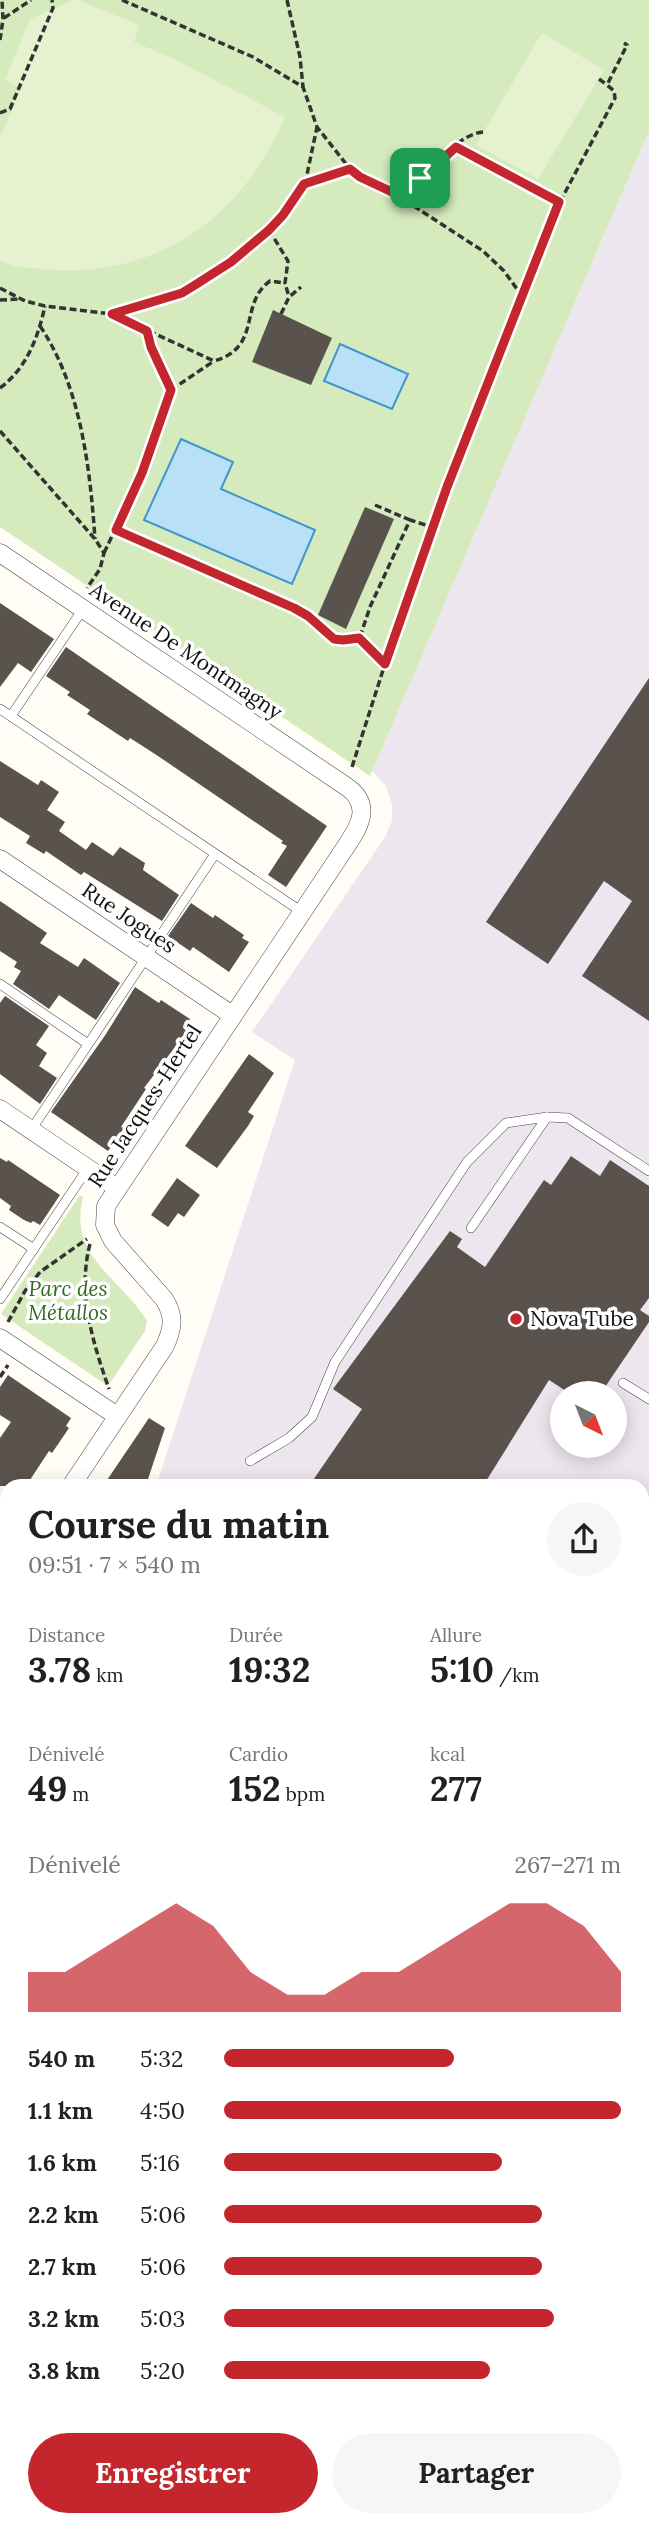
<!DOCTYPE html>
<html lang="fr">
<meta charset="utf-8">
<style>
:root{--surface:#fff;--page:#f6f6f6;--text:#202124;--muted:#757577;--accent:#c4262e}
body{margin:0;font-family:Lora,serif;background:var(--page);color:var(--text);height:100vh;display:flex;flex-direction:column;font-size:26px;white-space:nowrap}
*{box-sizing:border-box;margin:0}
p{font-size:23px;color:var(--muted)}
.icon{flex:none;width:38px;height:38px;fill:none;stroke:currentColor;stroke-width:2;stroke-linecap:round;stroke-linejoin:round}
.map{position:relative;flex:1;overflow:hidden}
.side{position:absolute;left:0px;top:1479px;width:649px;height:1048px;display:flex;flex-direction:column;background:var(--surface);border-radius:21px 21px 0 0;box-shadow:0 4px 18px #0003}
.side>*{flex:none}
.needle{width:46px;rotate:138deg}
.controls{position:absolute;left:550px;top:1381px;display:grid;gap:14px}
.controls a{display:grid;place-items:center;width:77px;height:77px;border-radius:50%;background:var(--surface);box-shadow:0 4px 18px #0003;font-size:35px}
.pin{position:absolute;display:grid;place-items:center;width:60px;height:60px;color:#fff;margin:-30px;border-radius:14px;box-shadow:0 4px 10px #0006}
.round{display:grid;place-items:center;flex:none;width:74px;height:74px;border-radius:37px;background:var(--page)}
.head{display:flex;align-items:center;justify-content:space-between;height:119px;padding:0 28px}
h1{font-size:38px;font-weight:700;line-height:52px}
.stats{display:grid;grid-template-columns:repeat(3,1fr);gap:10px;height:119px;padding:7px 28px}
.stats div{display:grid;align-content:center}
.stats b{font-size:35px;font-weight:700}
.stats small{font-size:19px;font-weight:400}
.stats p{font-size:19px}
.chart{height:196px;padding:14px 28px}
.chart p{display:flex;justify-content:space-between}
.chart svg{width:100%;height:126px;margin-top:7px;fill:var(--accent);opacity:.7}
.button{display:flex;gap:14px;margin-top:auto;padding:14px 28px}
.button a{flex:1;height:80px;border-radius:42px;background:var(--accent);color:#fff;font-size:28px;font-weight:700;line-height:80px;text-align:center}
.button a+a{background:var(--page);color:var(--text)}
ul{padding:0 28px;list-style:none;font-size:23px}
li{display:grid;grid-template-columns:112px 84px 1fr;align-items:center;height:52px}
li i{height:18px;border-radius:9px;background:var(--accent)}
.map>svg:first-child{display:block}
</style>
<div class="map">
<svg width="649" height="2526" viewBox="0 0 649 2526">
<rect width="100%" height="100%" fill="#fffdf5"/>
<g fill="#eee6ef" fill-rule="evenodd">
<path d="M 649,131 L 649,2056 L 642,2079 L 642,1486 L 156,1486 L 295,1060 L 252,1032 L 385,837 L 392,821 L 392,804 L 386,786 L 372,771 ZM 562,1393 L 614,1393 L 614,1446 L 562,1446 Z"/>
<path d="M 7,1810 L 7,2006 L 0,2001 L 0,1820 Z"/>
<path d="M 7,2357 L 7,2469 L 0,2465 L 0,2368 Z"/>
<path d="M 84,2520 L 494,2520 L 502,2526 L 94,2526 Z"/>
</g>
<g fill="#d5ebbd">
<path d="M 0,0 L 649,0 L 649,131 L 370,776 L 0,527 Z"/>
<path d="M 80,1195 L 83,1197 C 68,1257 120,1277 147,1321 L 145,1331 L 108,1386 L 1,1314 Z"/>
<path d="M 649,2217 L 649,2526 L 556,2526 L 557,2520 L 642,2520 L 642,2241 Z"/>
</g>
<g fill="#e6f2cf">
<path d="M 73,0 L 78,0 L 139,25 L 134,42 L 172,58 L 285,117 C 244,213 165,274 58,270 C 38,269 18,268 0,261 L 0,138 L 21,88 L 5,80 L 30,19 Z"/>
<path d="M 542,33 L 604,70 L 538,179 L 476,145 Z"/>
</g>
<g fill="#b9e0f7" stroke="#3f96cf" stroke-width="2">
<path d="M 340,344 L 408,374 L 392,409 L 324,381 Z"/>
<path d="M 181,439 L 233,462 L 221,489 L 315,530 L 292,584 L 144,520 Z"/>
<path d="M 649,2368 L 649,2526 L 604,2526 L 606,2520 L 642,2520 L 642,2392 Z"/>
</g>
<g fill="#5a524d">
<path d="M 273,310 L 332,338 L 311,385 L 252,362 Z"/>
<path d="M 365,507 L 394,519 L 346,629 L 318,615 Z"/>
<path d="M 0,603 L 54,639 L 31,672 L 18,663 L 0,687 Z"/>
<path d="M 66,647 L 327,826 L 286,887 L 268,875 L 287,846 L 281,843 L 283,841 L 158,756 L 130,738 L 128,741 L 87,714 L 90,710 L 67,695 L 70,692 L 46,676 Z"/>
<path d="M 649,678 L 649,1021 L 582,976 L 632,901 L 604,881 L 548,964 L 486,922 Z"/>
<path d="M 0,761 L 38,785 L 41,780 L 59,792 L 47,810 L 65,822 L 59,831 L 86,850 L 92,842 L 113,856 L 120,847 L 145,863 L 143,870 L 179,895 L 162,921 L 84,872 L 81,875 L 46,851 L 44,854 L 26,843 L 30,836 L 0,817 Z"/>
<path d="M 0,901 L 47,933 L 40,943 L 78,967 L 84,958 L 120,983 L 96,1020 L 59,995 L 49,1009 L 13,984 L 21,971 L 14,967 L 17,962 L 0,951 Z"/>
<path d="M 191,903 L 213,918 L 215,915 L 244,935 L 242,938 L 249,942 L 229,972 L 193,947 L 190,951 L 168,936 Z"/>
<path d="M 135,987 L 159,1003 L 161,1000 L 190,1019 L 185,1028 L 188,1030 L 144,1088 L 146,1089 L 121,1127 L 124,1128 L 108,1151 L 51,1112 L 106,1034 Z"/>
<path d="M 5,996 L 49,1026 L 36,1045 L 47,1053 L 39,1066 L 57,1078 L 40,1104 L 0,1074 L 0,1003 Z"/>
<path d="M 249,1054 L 274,1073 L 248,1112 L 254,1116 L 248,1126 L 217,1168 L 185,1146 Z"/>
<path d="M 571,1156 L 600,1176 L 610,1160 L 649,1186 L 649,1298 L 640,1310 L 649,1316 L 649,1322 L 601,1393 L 569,1393 L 549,1380 L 483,1486 L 309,1486 L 362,1409 L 333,1389 L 450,1231 L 462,1239 L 457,1247 L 485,1267 L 544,1180 L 551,1185 Z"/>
<path d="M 0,1158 L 7,1162 L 8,1160 L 60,1195 L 40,1225 L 33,1221 L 31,1223 L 24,1220 L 9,1210 L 11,1206 L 0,1198 Z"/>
<path d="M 177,1178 L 200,1195 L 184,1217 L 178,1213 L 168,1227 L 151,1215 Z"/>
<path d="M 8,1375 L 71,1418 L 66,1426 L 69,1428 L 52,1453 L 49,1451 L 26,1486 L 0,1486 L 0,1438 L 11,1422 L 0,1415 L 0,1387 Z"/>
<path d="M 149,1418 L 165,1428 L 147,1482 L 145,1480 L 141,1486 L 103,1486 Z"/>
</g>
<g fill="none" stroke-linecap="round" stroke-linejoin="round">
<defs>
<g id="service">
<path d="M 0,709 L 302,912"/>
<path d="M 11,716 L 83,609"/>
<path d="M 0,984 L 88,1044"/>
<path d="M 31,1130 L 215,854"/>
<path d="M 0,1227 L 34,1249"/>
<path d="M 471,1228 L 547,1117"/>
<path d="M 0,1299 L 88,1168"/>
<path d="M 623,1383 L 649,1399"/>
<path d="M 250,1461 L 289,1438 L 312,1417 L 335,1362 L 467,1162 L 506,1123 L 547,1117 L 568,1118 L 649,1171"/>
<path d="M 642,1582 L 649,1572"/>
<path d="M 642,1720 L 649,1725"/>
<path d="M 0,1806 L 7,1796"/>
<path d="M 642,1867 L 649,1802"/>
<path d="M 7,1956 L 1,1962 L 7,1967"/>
</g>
<g id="minor">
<path d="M 0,553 L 347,787 C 378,809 352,836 337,860 L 106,1206 L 105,1225 L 113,1241 L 164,1299 C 175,1316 173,1328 165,1346 L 71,1486"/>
<path d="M 0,859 L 232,1015"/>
<path d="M 0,1109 L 117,1188"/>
<path d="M 0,1338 L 117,1416"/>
<path d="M 0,1591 L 7,1581"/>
<path d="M 0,2171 L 7,2175"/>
<path d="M 0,2329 L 7,2318"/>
<path d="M 0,2494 L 7,2498"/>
<path d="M 40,2520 L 49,2526"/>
</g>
<g id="secondary">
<path d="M 642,2161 L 649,2137"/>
<path d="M 532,2526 L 534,2520"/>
</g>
</defs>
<use href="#service" stroke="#444" stroke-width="10"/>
<use href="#minor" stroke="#444" stroke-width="19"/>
<use href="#secondary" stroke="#333" stroke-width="26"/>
<g stroke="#333" stroke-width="3.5" stroke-dasharray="7 3.5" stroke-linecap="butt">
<path d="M 122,0 L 253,57 L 303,87 L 317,127 L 350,169"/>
<path d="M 287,0 L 300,57 L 303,87"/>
<path d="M 4,18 L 31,0"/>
<path d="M 0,40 L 3,19 L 2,0"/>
<path d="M 599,79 L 607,85"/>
<path d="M 0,113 L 10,109 L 53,8 L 52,0"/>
<path d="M 483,132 C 458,135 440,162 421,177 C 412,184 403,188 392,192 L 483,251 L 504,271 L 522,296"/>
<path d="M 305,184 L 317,127"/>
<path d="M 560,202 L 615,98 L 614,91 L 607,85 L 627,45 L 624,43"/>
<path d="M 269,230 L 288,261 L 285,283 L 289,297"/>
<path d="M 0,288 L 25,301 L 45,306 L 112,314 L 147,331 L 151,347 L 171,390 L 142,473 L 104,553"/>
<path d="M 0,300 L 20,299"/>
<path d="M 114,314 L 182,293 L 195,285 L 231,262 L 269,230 L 283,215 L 305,184 L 350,169 L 360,177 L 392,192"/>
<path d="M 281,314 L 289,297 L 301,287"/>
<path d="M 40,326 C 81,387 90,468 95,539"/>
<path d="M 149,331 L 214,361 C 263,347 238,304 270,281 L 285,283"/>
<path d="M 0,388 C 27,368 38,337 45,306"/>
<path d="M 171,390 L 214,361"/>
<path d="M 0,431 L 95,539 L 104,553 L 100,569 L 87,588"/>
<path d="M 375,505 L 410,520"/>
<path d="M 115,530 L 294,608 L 308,616 L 334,639 L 343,641 L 359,638 L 385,664 L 352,767"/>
<path d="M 360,637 L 370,607 L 410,520 L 432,527"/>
<path d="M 385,664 L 447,487 L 560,202 L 456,147"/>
<path d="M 90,1244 C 77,1293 93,1343 109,1389"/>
<path d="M 8,1322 L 25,1291 L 40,1272 L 87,1239"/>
<path d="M 0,1377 L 8,1365"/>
<path d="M 642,2305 L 649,2282"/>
<path d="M 578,2526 L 579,2520"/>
</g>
<use href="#service" stroke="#fff" stroke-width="9"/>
<use href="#minor" stroke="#fff" stroke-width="18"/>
<use href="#secondary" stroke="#fff6b0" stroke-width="24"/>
</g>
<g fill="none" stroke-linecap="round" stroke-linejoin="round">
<defs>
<path id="route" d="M 456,147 L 559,202 L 447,487 L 385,664 L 359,638 L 343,640 L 334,639 L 308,616 L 294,608 L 116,530 L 142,473 L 171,390 L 151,347 L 147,331 L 112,314 L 182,293 L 195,285 L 231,262 L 269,230 L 283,215 L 304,184 L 350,169 L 360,177 L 392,192 C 418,183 436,165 456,147 Z"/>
</defs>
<use href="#route" stroke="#fff" stroke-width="14"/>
<use href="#route" stroke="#c4262e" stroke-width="9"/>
</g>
<circle fill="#c4262e" stroke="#fff" stroke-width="2.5" cx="516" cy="1319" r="7"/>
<g text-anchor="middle" stroke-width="7" stroke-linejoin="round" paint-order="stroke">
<g font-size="21" fill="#111" stroke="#fff">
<text transform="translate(186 651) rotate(34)" y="7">Avenue De Montmagny</text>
<text transform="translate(129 918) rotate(34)" y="7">Rue Jogues</text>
<text transform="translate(145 1106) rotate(-57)" y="7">Rue Jacques-Hertel</text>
</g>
<g font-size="21" font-style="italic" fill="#2f6b1f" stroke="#fff">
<text x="68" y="1296">Parc des<tspan x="68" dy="24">Métallos</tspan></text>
</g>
<g font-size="21" fill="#111" stroke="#fff" text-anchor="start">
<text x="530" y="1326">Nova Tube</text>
</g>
</g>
</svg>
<div class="controls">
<a><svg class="needle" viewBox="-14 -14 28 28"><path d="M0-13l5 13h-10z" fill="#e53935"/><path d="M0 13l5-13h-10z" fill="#757577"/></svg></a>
</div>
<div class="pin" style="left:420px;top:178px;background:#1e9e55"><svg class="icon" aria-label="arrive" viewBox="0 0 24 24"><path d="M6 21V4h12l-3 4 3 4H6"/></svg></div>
<section class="side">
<div class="head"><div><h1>Course du matin</h1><p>09:51 · 7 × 540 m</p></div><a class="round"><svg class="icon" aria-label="share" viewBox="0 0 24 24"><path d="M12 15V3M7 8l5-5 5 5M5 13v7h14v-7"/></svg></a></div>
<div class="stats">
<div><p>Distance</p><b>3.78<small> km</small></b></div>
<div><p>Durée</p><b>19:32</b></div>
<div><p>Allure</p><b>5:10<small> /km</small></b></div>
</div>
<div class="stats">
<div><p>Dénivelé</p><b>49<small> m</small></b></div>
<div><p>Cardio</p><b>152<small> bpm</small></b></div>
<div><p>kcal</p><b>277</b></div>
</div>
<div class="chart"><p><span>Dénivelé</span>267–271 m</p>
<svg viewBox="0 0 160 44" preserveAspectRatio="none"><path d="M0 44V30L10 30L20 22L30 14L40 6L50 14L60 30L70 38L80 38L90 30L100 30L110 22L120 14L130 6L140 6L150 14L160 30V44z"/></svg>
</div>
<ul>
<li><b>540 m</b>5:32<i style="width:58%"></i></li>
<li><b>1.1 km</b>4:50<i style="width:100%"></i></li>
<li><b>1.6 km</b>5:16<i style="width:70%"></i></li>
<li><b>2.2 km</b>5:06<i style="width:80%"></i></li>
<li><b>2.7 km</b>5:06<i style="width:80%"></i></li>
<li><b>3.2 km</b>5:03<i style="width:83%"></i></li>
<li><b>3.8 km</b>5:20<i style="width:67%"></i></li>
</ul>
<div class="button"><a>Enregistrer</a><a>Partager</a></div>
</section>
</div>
